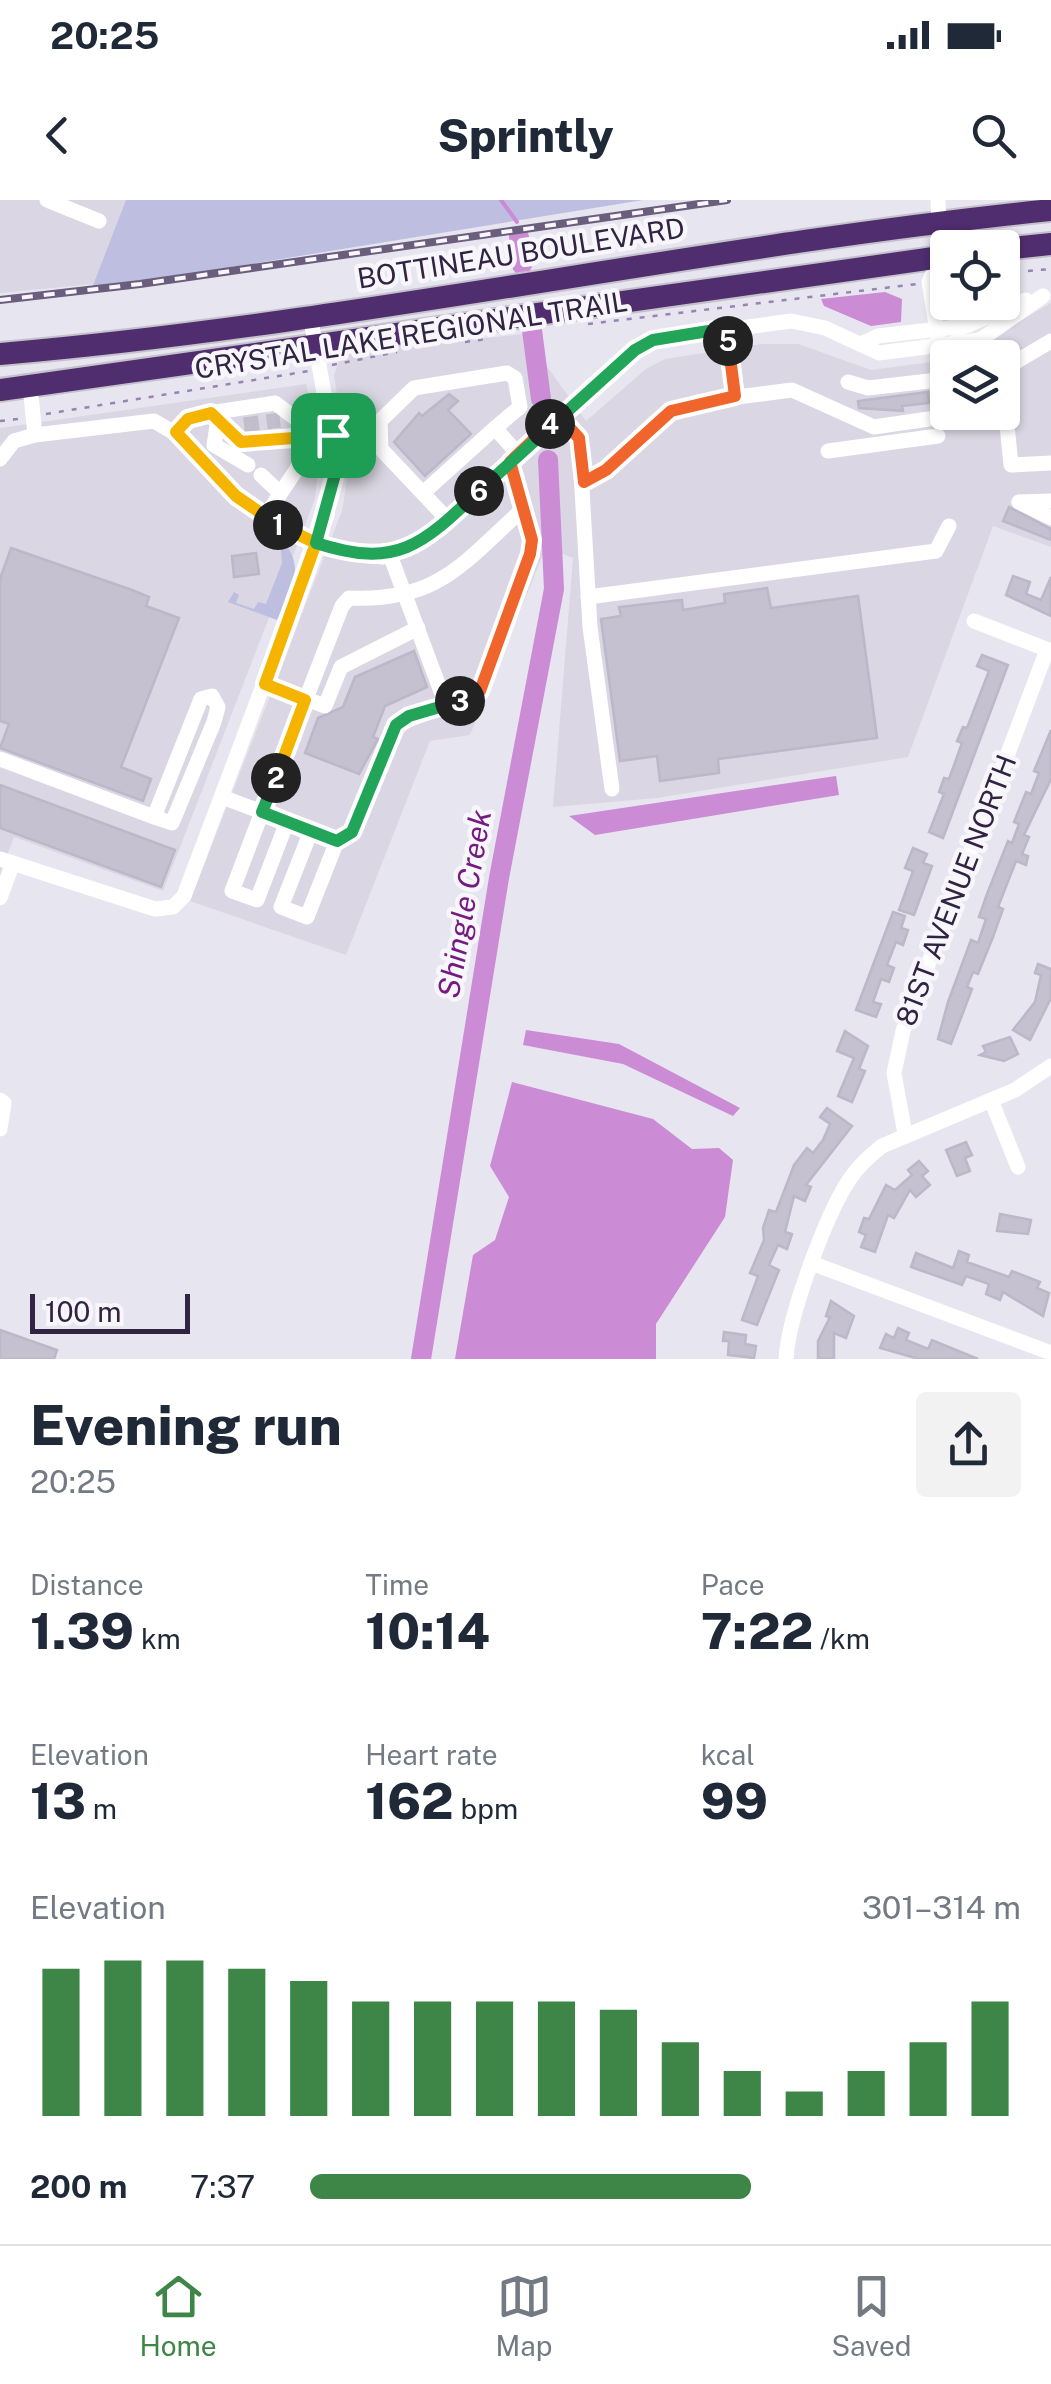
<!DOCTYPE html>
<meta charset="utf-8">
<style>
:root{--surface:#fff;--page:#f2f2f3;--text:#1f2937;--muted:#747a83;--line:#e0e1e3;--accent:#3d8647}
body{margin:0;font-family:"Public Sans",sans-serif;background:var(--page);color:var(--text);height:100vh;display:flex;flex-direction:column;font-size:38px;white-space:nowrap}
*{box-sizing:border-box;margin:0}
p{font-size:32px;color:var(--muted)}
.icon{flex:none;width:55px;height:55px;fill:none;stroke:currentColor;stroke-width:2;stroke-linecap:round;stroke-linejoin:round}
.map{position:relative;height:1159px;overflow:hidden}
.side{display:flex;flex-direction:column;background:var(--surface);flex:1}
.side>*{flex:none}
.controls{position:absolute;left:930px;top:30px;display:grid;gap:20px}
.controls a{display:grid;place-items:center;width:90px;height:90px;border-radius:10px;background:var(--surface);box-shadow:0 2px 8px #0004;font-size:50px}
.scale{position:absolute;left:30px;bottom:25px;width:160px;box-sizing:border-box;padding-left:10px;border:5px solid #312342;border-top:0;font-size:28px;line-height:35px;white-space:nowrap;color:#312342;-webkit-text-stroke:8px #f7f6fb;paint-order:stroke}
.pin{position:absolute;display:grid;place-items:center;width:85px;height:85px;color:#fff;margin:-42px;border-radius:20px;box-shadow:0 5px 15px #0006}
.km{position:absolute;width:50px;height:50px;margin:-25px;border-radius:50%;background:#222;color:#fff;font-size:28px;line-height:50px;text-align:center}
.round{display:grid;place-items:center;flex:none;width:105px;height:105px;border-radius:10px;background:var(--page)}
.overview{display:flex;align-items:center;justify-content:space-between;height:170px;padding:0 30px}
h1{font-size:55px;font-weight:800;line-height:75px}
.metrics{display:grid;grid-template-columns:repeat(3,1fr);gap:15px;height:170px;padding:10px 30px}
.metrics div{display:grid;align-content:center}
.metrics b{font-size:50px;font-weight:800}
.metrics small{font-size:28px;font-weight:400}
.metrics p{font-size:28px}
.chart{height:280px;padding:20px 30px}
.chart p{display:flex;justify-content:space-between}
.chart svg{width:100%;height:180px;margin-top:10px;stroke:var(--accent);stroke-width:6}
ul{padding:0 30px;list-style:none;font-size:32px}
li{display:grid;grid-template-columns:160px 120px 1fr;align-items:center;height:75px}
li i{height:25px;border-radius:12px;background:var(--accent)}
.status{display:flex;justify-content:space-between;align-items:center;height:70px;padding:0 50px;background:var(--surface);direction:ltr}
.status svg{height:28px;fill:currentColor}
header{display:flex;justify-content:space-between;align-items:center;height:130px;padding:0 30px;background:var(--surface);font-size:45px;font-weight:800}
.tabs{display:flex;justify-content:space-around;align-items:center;height:140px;border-top:2px solid var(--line);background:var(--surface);font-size:28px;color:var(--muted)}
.tabs a{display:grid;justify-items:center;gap:5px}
.tabs .current{color:var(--accent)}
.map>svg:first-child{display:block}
</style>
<div class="status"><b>20:25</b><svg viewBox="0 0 49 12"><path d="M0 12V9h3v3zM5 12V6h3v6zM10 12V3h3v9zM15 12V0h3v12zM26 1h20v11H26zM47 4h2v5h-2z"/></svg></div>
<header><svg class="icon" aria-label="back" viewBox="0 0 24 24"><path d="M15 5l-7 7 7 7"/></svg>Sprintly<svg class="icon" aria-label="search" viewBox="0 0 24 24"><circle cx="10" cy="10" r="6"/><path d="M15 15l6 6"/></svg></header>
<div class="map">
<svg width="1051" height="1159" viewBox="0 0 1051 1159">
<rect width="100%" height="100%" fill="#e7e5ef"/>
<g fill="#dad6e3">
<path d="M 0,0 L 126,0 L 93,84 L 0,93 Z"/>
<path d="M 1051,103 L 1051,347 L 993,326 L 908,557 L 657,598 L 553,607 L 573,358 L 546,347 L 470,535 L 430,541 L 346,755 L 190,701 L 342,311 L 349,268 L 334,175 L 339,161 L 350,152 L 524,134 L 586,221 L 646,169 L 665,159 L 762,144 L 798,144 L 871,170 L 947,160 L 948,212 L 1002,212 L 1002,158 L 957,157 L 974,152 L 977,146 Z"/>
<path d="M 306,184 L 320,248 L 315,299 L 163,691 L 14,637 L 0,674 L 0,228 Z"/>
</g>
<g fill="#bdbee0">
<path d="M 126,0 L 643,0 L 91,90 Z"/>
<path d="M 260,324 C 306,354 301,373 277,420 L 228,402 L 234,392 L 239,395 L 236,403 L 254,409 L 258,402 L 266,404 L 282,363 L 280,340 L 256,329 Z"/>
</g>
<g fill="#cb8bd5">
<path d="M 885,92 L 902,99 L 901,122 L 871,126 L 824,106 L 821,99 Z"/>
<path d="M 836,576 L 839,595 L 595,635 L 569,616 Z"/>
<path d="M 526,830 L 619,844 L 740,908 L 733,916 L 623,864 L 523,845 Z"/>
<path d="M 512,882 L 653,919 L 692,949 L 719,948 L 733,960 L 725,1017 L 656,1124 L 656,1159 L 455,1159 L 473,1055 L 495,1040 L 509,997 L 490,966 Z"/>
</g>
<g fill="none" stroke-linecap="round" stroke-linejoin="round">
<path stroke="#cb8bd5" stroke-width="4" d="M 501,0 L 517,22"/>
<g stroke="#cb8bd5" stroke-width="20">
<path d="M 519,37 L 522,65"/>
<path d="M 532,130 L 541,199"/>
<path d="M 421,1159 L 499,678 L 554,389 L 548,260"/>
</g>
</g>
<g fill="#c5c1d0" stroke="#bcb7c9" stroke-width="2.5">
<path d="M 928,192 L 929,203 L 902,206 L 903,211 L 859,208 L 858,201 Z"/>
<path d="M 449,194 L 458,201 L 448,210 L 471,234 L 425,276 L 394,242 L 419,213 L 422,216 Z"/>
<path d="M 1009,307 L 1051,329 L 1051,340 L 1003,321 Z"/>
<path d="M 11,348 L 132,390 L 149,397 L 146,406 L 179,418 L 121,567 L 151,579 L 143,601 L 0,548 L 9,524 L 0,521 L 0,379 Z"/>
<path d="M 256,353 L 259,374 L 234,377 L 232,356 Z"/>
<path d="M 1013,376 L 1030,382 L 1026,394 L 1041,400 L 1051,377 L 1051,416 L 1006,395 Z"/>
<path d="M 767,388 L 771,408 L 858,396 L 877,538 L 718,559 L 719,573 L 660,581 L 657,556 L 620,561 L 601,419 L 621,416 L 619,407 L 682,400 L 683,410 L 725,403 L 724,394 Z"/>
<path d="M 414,451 L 427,487 L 385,506 L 373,537 L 378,539 L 359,574 L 305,553 L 318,518 L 343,507 L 355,477 Z"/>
<path d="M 982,455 L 1008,465 L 943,638 L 929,632 L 944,594 L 939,592 L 944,578 L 949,579 L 962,543 L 957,541 L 963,527 L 967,528 L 989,471 L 977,466 Z"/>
<path d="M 1051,530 L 1051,579 L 1024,635 L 1029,637 L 1022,654 L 1028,656 L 1026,665 L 1016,661 L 998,707 L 1003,709 L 993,737 L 978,774 L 973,772 L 967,787 L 972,789 L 951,844 L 938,839 L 948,802 L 971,740 L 978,743 L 986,719 L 979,717 L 987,694 L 1008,641 L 1012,643 L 1019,624 L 1014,622 L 1026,592 L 1031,594 L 1039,573 L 1034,571 Z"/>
<path d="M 0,585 L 175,650 L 161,687 L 0,628 Z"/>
<path d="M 913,648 L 927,654 L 923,663 L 932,666 L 914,715 L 899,710 L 913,671 L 905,668 Z"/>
<path d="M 893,712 L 905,716 L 901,728 L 908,730 L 903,745 L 896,742 L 887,765 L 894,768 L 889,782 L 881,779 L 873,802 L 881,804 L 876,817 L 856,810 Z"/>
<path d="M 1038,764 L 1051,769 L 1051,798 L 1030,840 L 1013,830 L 1035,802 L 1041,775 L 1035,773 Z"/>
<path d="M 845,831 L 868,846 L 859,869 L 865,871 L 852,902 L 838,896 L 854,858 L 837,851 Z"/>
<path d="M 1010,837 L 1018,854 L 1004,861 L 980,855 L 986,852 L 983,846 Z"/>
<path d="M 827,908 L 852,926 L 806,985 L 811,987 L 805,1001 L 794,996 L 785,1032 L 792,1034 L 787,1049 L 778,1045 L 769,1065 L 779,1070 L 757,1125 L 742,1120 L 758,1076 L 750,1073 L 764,1040 L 763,1028 L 769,1010 L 776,1012 L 794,965 L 807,948 L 813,953 L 823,940 L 830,924 L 820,917 Z"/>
<path d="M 966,942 L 972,955 L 965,958 L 970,971 L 957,976 L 946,950 Z"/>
<path d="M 919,961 L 928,971 L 922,976 L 930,985 L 916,997 L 910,990 L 894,1018 L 888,1015 L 875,1052 L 861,1047 L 866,1035 L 859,1032 L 864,1018 L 869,1019 L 886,985 L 895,990 L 912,975 L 908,970 Z"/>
<path d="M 1000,1014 L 1031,1020 L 1028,1034 L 997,1031 Z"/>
<path d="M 959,1051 L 969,1055 L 967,1062 L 1009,1077 L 1012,1071 L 1040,1082 L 1037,1088 L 1049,1093 L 1043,1116 L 1003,1092 L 1000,1100 L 986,1094 L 989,1084 L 966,1076 L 962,1085 L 911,1067 L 916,1053 L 953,1068 Z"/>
<path d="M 831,1101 L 854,1116 L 846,1138 L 834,1133 L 834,1159 L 818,1159 L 818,1141 L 830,1117 L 826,1116 Z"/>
<path d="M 898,1128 L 909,1133 L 906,1140 L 928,1149 L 932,1140 L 978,1159 L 919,1159 L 880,1148 L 886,1134 L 894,1138 Z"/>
<path d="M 0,1130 L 57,1150 L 54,1159 L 0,1159 Z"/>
<path d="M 724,1132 L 746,1135 L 745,1144 L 756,1146 L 754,1158 L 728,1155 L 729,1141 L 723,1141 Z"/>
</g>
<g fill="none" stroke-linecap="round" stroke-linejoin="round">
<path stroke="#c3becc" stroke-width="15" stroke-dasharray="15 8" stroke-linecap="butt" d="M 244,225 L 280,220"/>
<defs>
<g id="highway">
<path d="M 1002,49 L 1051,44"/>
<path d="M 0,154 C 352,124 699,46 1051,10"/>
<path d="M 0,190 L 948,56"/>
</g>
</defs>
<use href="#highway" stroke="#c5c1ca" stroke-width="26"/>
<g stroke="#9784b3" stroke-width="2.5" stroke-dasharray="5 8" stroke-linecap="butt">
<path d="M 1002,73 L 1051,69"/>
<path d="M 588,124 L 917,84"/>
<path d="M 465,142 L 486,139"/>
<path d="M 332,165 L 397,152"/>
<path d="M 46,214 L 309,171"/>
<path d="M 0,221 L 18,219"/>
</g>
<g stroke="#fff" stroke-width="15">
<path d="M 47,0 L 99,21"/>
<path d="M 938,0 L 940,57 L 929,82 L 938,138"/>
<path d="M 955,102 L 958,133"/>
<path d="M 727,128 L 735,195"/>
<path d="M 863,143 L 878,136 L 966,126 L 1026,100"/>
<path d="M 1002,170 L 1051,141"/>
<path d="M 1002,175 L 1011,265 L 1051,263"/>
<path d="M 30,186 L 35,235 L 154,221 L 183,238 L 236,296 L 261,314 L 316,343 L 351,354 L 383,357 L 426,338 L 616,164 L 653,140 L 791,121 L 825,128 L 879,153 L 980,140 L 1043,96"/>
<path d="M 211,213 L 241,242 L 302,235"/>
<path d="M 559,216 L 579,238 L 590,427 L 612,589"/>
<path d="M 218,220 L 214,245 L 248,265"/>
<path d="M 176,232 L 197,215 L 275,203 L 299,221 L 302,261 L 265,317"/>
<path d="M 828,251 L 938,236"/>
<path d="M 0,259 L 14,241 L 35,235"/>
<path d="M 261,275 L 280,293"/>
<path d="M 584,281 L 606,269 L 671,211 L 698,202 L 792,190 L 874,227 L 942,217 L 938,180 L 868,188 L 848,182"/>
<path d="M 423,293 L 495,228"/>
<path d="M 1019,302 L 1051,318"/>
<path d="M 1019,302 L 1051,301"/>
<path d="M 448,320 L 381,249 L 380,221 L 414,188 L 507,173 L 515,178 L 520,207 L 495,228 L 518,254"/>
<path d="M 588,397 L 936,351 L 949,326"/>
<path d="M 974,421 L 1051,451"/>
<path d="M 265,484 L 325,506 L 341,467 L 418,428"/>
<path d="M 446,505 L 475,497 L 480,491 L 531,354 L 532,339 L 510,262"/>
<path d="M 0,559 L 154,617 L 172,623 L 214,522 L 218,507 L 212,496 L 201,499 L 154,617"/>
<path d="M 222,597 L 262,612 L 232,691 L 257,700 L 287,622 L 337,641 L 307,717 L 281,707 L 311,631"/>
<path d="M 287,622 L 262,612 L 342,406 L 349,398 C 438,402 462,364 523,309"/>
<path d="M 337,641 L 352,632 L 396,525 L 446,505 L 390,355"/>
<path d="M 0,659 L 155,709 L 173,707 L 184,696 L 327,315 L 334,249 L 310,115"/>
<path d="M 0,698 L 13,663"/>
<path d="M 0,900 L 4,903 L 0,929"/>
<path d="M 991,900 L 1018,967"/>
<path d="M 905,934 L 894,873 L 903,831 L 1047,450"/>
<path d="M 814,1064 L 1051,1153"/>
<path d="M 786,1159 C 788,1117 826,1015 849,980 C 858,966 870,956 882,946 L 1015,890 L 1051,866"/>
</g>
<use href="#highway" stroke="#4f2d6f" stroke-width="22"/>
<defs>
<path id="rail" d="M 0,100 L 140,84 L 727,0"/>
</defs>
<use href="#rail" stroke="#6b5e7d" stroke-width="8"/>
<use href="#rail" stroke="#f7f6fb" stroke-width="4" stroke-dasharray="11" stroke-linecap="butt"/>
</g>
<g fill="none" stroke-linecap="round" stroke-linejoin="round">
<defs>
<path id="split-1" d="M 278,325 L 236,296 L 176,232 L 188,219 L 211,213 L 241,242 L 333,235"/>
<path id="split-2" d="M 276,578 L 305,500 L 265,484 L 316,343 L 278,325"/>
<path id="split-3" d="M 276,578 L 262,612 L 337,641 L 352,632 L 396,525 L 409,516 L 460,501"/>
<path id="split-4" d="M 460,501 L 480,491 L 530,354 L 532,340 L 510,262 L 550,224"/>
<path id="split-5" d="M 550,224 L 559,216 L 579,238 L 584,282 L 606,270 L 671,211 L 735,196 L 728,141"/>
<path id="split-6" d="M 479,291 L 635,150 L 653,140 L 727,128 L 728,141"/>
<path id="split-7" d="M 333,235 L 334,278 L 316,343 C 397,369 421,346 479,291"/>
</defs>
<use href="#split-1" stroke="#fff" stroke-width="20"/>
<use href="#split-2" stroke="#fff" stroke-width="20"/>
<use href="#split-3" stroke="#fff" stroke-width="20"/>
<use href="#split-4" stroke="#fff" stroke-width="20"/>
<use href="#split-5" stroke="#fff" stroke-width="20"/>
<use href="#split-6" stroke="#fff" stroke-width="20"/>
<use href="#split-7" stroke="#fff" stroke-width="20"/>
<use href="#split-1" stroke="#f5b400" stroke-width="12"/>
<use href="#split-2" stroke="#f5b400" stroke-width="12"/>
<use href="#split-3" stroke="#22a559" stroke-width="12"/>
<use href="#split-4" stroke="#f0652b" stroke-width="12"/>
<use href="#split-5" stroke="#f0652b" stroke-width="12"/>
<use href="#split-6" stroke="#22a559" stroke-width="12"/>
<use href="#split-7" stroke="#22a559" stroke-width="12"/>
</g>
<g text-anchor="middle" stroke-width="9" stroke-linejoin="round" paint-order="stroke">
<g font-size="28" fill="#312342" stroke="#f7f6fb">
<text transform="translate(521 53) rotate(-9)" y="10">BOTTINEAU BOULEVARD</text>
<text transform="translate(411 135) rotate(-9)" y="10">CRYSTAL LAKE REGIONAL TRAIL</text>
<text transform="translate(956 690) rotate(-69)" y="10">81ST AVENUE NORTH</text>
</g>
<g font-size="30" font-style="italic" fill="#751a81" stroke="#f7f6fb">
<text transform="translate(465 704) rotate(-80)" y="10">Shingle Creek</text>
</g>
</g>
</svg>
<div class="controls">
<a><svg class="icon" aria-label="locate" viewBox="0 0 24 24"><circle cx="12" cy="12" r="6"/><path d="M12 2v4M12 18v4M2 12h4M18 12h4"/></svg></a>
<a><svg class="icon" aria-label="layers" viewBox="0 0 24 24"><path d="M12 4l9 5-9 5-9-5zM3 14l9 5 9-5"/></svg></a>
</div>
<div class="scale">100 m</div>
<div class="pin" style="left:333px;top:235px;background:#1e9e55"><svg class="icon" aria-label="arrive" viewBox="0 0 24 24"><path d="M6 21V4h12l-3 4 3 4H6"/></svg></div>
<b class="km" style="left:278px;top:325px">1</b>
<b class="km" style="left:276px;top:578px">2</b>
<b class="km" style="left:460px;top:501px">3</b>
<b class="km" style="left:550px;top:224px">4</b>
<b class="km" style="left:728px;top:141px">5</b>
<b class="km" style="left:479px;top:291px">6</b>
</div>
<section class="side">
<div class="overview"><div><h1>Evening run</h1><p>20:25</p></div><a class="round"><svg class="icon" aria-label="share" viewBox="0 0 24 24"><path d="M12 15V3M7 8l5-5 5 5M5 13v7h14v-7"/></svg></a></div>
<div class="metrics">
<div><p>Distance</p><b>1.39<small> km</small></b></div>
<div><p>Time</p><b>10:14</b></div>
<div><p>Pace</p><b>7:22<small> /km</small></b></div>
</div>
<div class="metrics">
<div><p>Elevation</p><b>13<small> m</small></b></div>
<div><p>Heart rate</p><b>162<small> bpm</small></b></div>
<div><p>kcal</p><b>99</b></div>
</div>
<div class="chart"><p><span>Elevation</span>301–314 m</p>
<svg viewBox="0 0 160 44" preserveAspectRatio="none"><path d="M5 44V8M15 44V6M25 44V6M35 44V8M45 44V11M55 44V16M65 44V16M75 44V16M85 44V16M95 44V18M105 44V26M115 44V33M125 44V38M135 44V33M145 44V26M155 44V16"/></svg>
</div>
<ul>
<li><b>200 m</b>7:37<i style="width:62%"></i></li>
</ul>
</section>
<nav class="tabs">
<a class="current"><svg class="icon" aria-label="home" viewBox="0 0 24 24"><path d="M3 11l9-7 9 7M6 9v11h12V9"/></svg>Home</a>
<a><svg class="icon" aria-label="map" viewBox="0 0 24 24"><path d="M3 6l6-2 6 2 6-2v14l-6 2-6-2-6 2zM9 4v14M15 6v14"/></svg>Map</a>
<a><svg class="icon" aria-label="saved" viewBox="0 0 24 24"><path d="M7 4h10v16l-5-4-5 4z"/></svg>Saved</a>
</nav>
